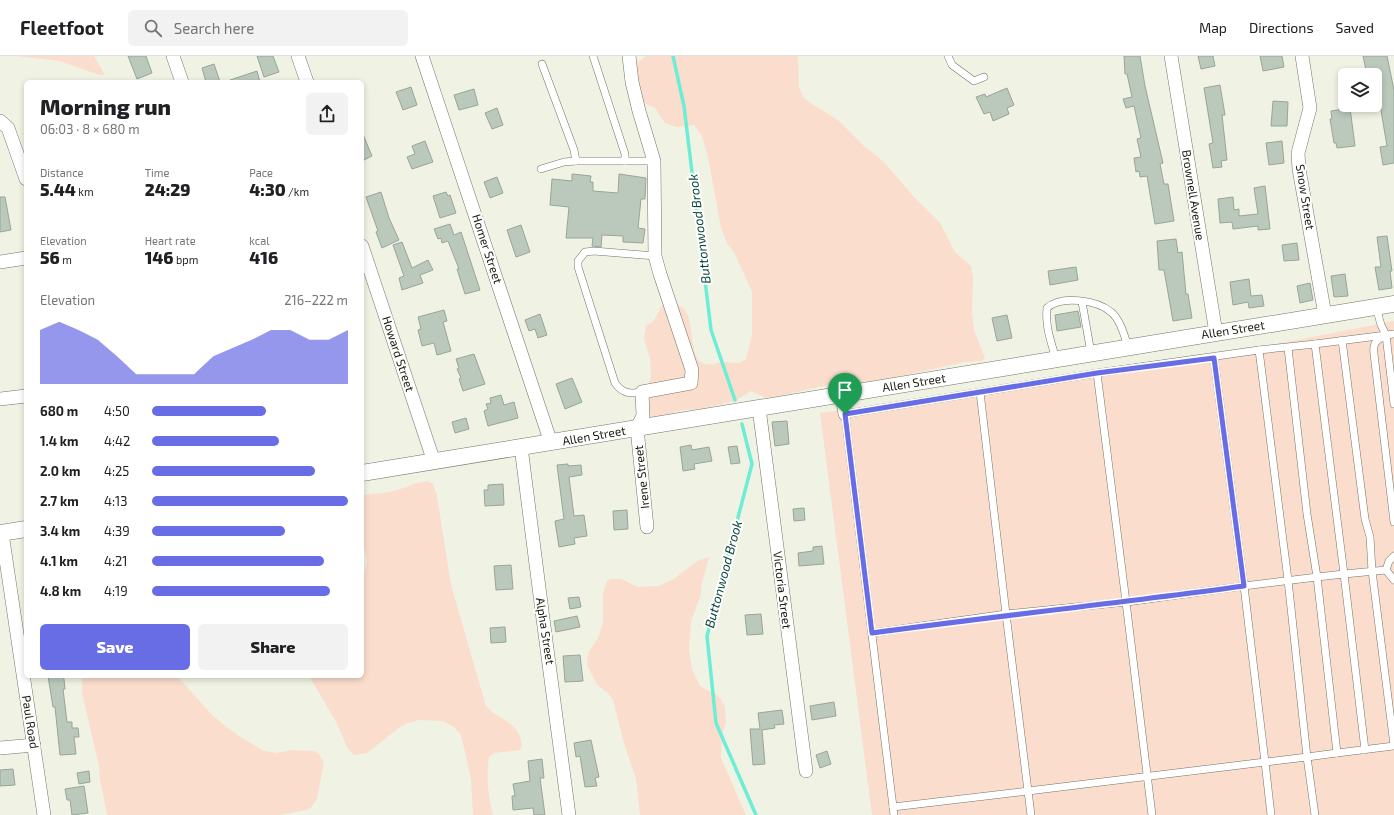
<!DOCTYPE html>
<meta charset="utf-8">
<style>
:root{--surface:#fff;--page:#f2f2f2;--text:#202124;--muted:#757577;--line:#e0e0e0;--accent:#686ce5}
body{margin:0;font-family:"Exo 2",sans-serif;background:var(--page);color:var(--text);height:100vh;display:flex;flex-direction:column;font-size:15px;white-space:nowrap}
*{box-sizing:border-box;margin:0}
p{font-size:13px;color:var(--muted)}
.icon{flex:none;width:22px;height:22px;fill:none;stroke:currentColor;stroke-width:2;stroke-linecap:round;stroke-linejoin:round}
.map{position:relative;flex:1;overflow:hidden}
.drawer{position:absolute;left:24px;top:24px;width:340px;height:598px;display:flex;flex-direction:column;background:var(--surface);border-radius:6px;box-shadow:0 2px 6px #0003}
.drawer>*{flex:none}
.controls{position:absolute;left:1338px;top:12px;display:grid;gap:8px}
.controls a{display:grid;place-items:center;width:44px;height:44px;border-radius:6px;background:var(--surface);box-shadow:0 2px 6px #0003;font-size:20px}
.pin{position:absolute;display:grid;place-items:center;width:34px;height:34px;color:#fff;margin:-41px -17px;border-radius:50% 50% 50% 0;rotate:-45deg;box-shadow:0 0 4px #0007}
.pin .icon{rotate:45deg}
.round{display:grid;place-items:center;flex:none;width:42px;height:42px;border-radius:6px;background:var(--page)}
.head{display:flex;align-items:center;justify-content:space-between;height:68px;padding:0 16px}
h1{font-size:22px;font-weight:800;line-height:30px}
.stats{display:grid;grid-template-columns:repeat(3,1fr);gap:6px;height:68px;padding:4px 16px}
.stats div{display:grid;align-content:center}
.stats b{font-size:17px;font-weight:800}
.stats small{font-size:11px;font-weight:400}
.stats p{font-size:11px}
.chart{height:112px;padding:8px 16px}
.chart p{display:flex;justify-content:space-between}
.chart svg{width:100%;height:72px;margin-top:4px;fill:var(--accent);opacity:.7}
.action{display:flex;gap:8px;margin-top:auto;padding:8px 16px}
.action a{flex:1;height:46px;border-radius:6px;background:var(--accent);color:#fff;font-size:16px;font-weight:800;line-height:46px;text-align:center}
.action a+a{background:var(--page);color:var(--text)}
ul{padding:0 16px;list-style:none;font-size:13px}
li{display:grid;grid-template-columns:64px 48px 1fr;align-items:center;height:30px}
li i{height:10px;border-radius:5px;background:var(--accent)}
header{display:flex;align-items:center;gap:24px;box-sizing:border-box;height:56px;padding:0 20px;background:var(--surface);border-bottom:1px solid var(--line)}
header strong{font-size:19px}
nav{display:flex;gap:22px;margin-inline-start:auto;font-size:14px}
.search{width:280px;height:36px;background:var(--page);display:flex;align-items:center;gap:10px;box-sizing:border-box;padding:0 14px;border-radius:6px;color:var(--muted);font-size:15px}
.map>svg:first-child{display:block}
</style>
<header>
<strong>Fleetfoot</strong>
<div class="search"><svg class="icon" aria-label="search" viewBox="0 0 24 24"><circle cx="10" cy="10" r="6"/><path d="M15 15l6 6"/></svg>Search here</div>
<nav><a>Map</a><a>Directions</a><a>Saved</a></nav>
</header>
<div class="map">
<svg width="1394" height="759" viewBox="0 0 1394 759">
<rect width="100%" height="100%" fill="#f0f3e3"/>
<g fill="#fbddcd">
<path d="M 15,0 L 94,0 L 105,19 L 99,19 L 60,5 Z"/>
<path d="M 646,0 L 798,0 L 799,31 L 803,41 L 809,46 L 839,65 L 863,89 L 884,106 L 914,141 L 940,167 L 955,196 L 971,210 L 973,223 L 972,256 L 974,274 L 985,302 L 982,305 L 965,306 L 883,324 L 827,329 L 780,340 L 766,342 L 751,335 L 735,345 L 700,353 L 682,354 L 655,362 L 640,361 L 651,320 L 650,302 L 644,283 L 646,269 L 653,266 L 663,247 C 705,241 682,302 705,308 C 712,310 717,306 723,306 C 728,306 734,307 739,307 L 746,303 L 752,279 L 752,236 L 734,196 L 728,189 L 721,172 L 708,101 L 702,80 L 694,69 L 676,71 L 665,67 L 655,52 L 640,45 L 633,10 Z"/>
<path d="M 1394,265 L 1394,759 L 872,759 L 820,357 L 1271,289 Z"/>
<path d="M 428,425 L 433,428 L 437,440 L 451,529 L 486,650 C 499,665 520,665 522,690 L 520,694 L 494,697 L 489,701 C 486,722 488,739 493,759 L 473,759 L 471,723 L 461,679 L 454,671 L 443,665 L 419,664 L 408,667 L 400,671 L 367,697 L 354,699 L 348,693 L 336,666 L 309,620 L 362,620 L 362,531 L 367,505 L 362,482 L 362,439 C 374,437 386,438 397,434 C 408,431 416,426 428,425 Z"/>
<path d="M 709,501 L 701,531 L 701,539 L 691,565 L 689,593 L 692,613 L 700,630 L 715,638 L 721,643 L 725,652 L 726,667 L 722,678 L 721,702 L 746,759 L 640,759 L 636,723 L 623,684 L 613,644 L 608,637 L 597,629 L 587,609 L 588,597 L 597,584 L 603,567 L 603,537 L 607,525 L 611,523 L 621,523 L 638,531 L 658,530 L 674,523 L 697,505 Z"/>
<path d="M 82,620 L 177,620 L 213,660 L 236,678 L 262,694 L 276,697 L 292,694 L 314,695 L 318,697 L 324,706 L 317,743 L 310,753 L 280,759 L 107,759 L 100,723 L 99,710 L 82,637 Z"/>
</g>
<g fill="none" stroke-linecap="round" stroke-linejoin="round">
<g stroke="#6dedd6" stroke-width="3.5">
<path d="M 673,0 L 684,50 L 711,274 L 735,344"/>
<path d="M 742,368 L 752,408 L 707,580 L 716,667 L 756,759"/>
</g>
</g>
<g fill="#bbc9bc" stroke="#98a59a">
<path d="M 128,0 L 146,0 L 152,17 L 137,23 Z"/>
<path d="M 257,0 L 273,0 L 279,16 L 264,21 Z"/>
<path d="M 1124,0 L 1140,0 L 1145,30 L 1163,107 L 1160,108 L 1164,128 L 1168,128 L 1174,165 L 1155,168 L 1147,120 L 1140,121 L 1139,115 L 1136,116 L 1134,102 L 1141,101 L 1137,83 L 1141,82 L 1134,50 L 1126,52 L 1123,43 L 1132,41 L 1127,18 L 1125,18 Z"/>
<path d="M 1198,0 L 1213,0 L 1215,10 L 1201,13 Z"/>
<path d="M 1260,0 L 1282,0 L 1284,11 L 1263,15 Z"/>
<path d="M 1363,0 L 1387,0 L 1394,34 L 1394,107 L 1383,109 L 1380,91 L 1387,90 L 1379,43 L 1375,43 L 1375,19 L 1367,19 Z"/>
<path d="M 214,8 L 220,26 L 206,26 L 202,12 Z"/>
<path d="M 257,15 L 260,26 L 231,26 L 230,24 Z"/>
<path d="M 1220,29 L 1225,59 L 1222,59 L 1227,104 L 1221,105 L 1222,111 L 1213,112 L 1209,88 L 1213,87 L 1204,32 Z"/>
<path d="M 411,31 L 417,49 L 403,54 L 396,36 Z"/>
<path d="M 1007,32 L 1014,49 L 1007,52 L 1009,58 L 993,65 L 990,56 L 984,58 L 976,41 L 985,38 L 986,41 Z"/>
<path d="M 474,33 L 478,49 L 459,54 L 454,39 Z"/>
<path d="M 1273,45 L 1288,46 L 1287,70 L 1271,70 Z"/>
<path d="M 497,52 L 503,69 L 492,73 L 485,57 Z"/>
<path d="M 1350,52 L 1355,90 L 1337,92 L 1336,87 L 1334,87 L 1330,63 L 1332,63 L 1331,55 Z"/>
<path d="M 362,76 L 372,100 L 362,105 Z"/>
<path d="M 425,85 L 433,106 L 412,113 L 407,101 L 415,98 L 412,90 Z"/>
<path d="M 1282,85 L 1284,107 L 1269,109 L 1266,87 Z"/>
<path d="M 572,118 L 591,120 L 590,126 L 593,126 L 593,135 L 618,137 L 619,118 L 646,122 L 645,143 L 641,143 L 638,172 L 645,173 L 643,187 L 623,186 L 623,180 L 602,179 L 601,191 L 592,190 L 593,182 L 566,182 L 569,151 L 550,149 L 552,123 L 572,125 Z"/>
<path d="M 497,121 L 503,137 L 490,142 L 484,126 Z"/>
<path d="M 1265,130 L 1270,173 L 1258,174 L 1258,170 L 1233,173 L 1232,166 L 1220,167 L 1218,143 L 1233,141 L 1234,154 L 1239,153 L 1239,160 L 1258,158 L 1254,132 Z"/>
<path d="M 381,136 L 389,162 L 399,184 L 382,192 L 376,176 L 378,175 L 366,141 Z"/>
<path d="M 446,136 L 448,140 L 450,139 L 456,157 L 440,162 L 433,140 Z"/>
<path d="M 0,141 L 5,141 L 11,174 L 0,176 Z"/>
<path d="M 450,168 L 454,179 L 461,176 L 480,234 L 465,238 L 457,213 L 459,213 L 448,185 L 442,187 L 441,182 L 438,183 L 434,173 Z"/>
<path d="M 521,169 L 530,196 L 516,201 L 507,174 Z"/>
<path d="M 1387,180 L 1392,215 L 1390,215 L 1392,232 L 1379,234 L 1375,211 L 1381,211 L 1377,181 Z"/>
<path d="M 1176,183 L 1178,197 L 1182,196 L 1186,238 L 1188,238 L 1192,262 L 1173,265 L 1164,214 L 1159,214 L 1157,185 Z"/>
<path d="M 402,186 L 412,212 L 428,204 L 433,214 L 420,219 L 423,227 L 402,234 L 399,222 L 404,220 L 393,189 Z"/>
<path d="M 1297,187 L 1299,204 L 1284,205 L 1282,189 Z"/>
<path d="M 1076,211 L 1078,224 L 1050,229 L 1048,215 Z"/>
<path d="M 1345,218 L 1348,240 L 1334,241 L 1331,220 Z"/>
<path d="M 1249,223 L 1251,240 L 1262,239 L 1264,250 L 1249,252 L 1248,246 L 1233,249 L 1230,226 Z"/>
<path d="M 1310,227 L 1313,244 L 1300,247 L 1297,230 Z"/>
<path d="M 444,254 L 447,265 L 443,266 L 451,295 L 437,299 L 434,287 L 422,290 L 418,274 L 421,273 L 418,261 Z"/>
<path d="M 1078,255 L 1081,271 L 1057,275 L 1055,259 Z"/>
<path d="M 540,258 L 547,279 L 538,282 L 535,273 L 529,275 L 525,264 Z"/>
<path d="M 1007,259 L 1012,282 L 997,285 L 992,262 Z"/>
<path d="M 474,298 L 485,328 L 463,335 L 459,323 L 461,322 L 457,313 L 459,312 L 456,303 Z"/>
<path d="M 572,322 L 582,346 L 565,353 L 556,328 Z"/>
<path d="M 501,339 L 504,349 L 514,346 L 518,362 L 488,370 L 484,355 L 488,353 L 486,348 L 491,347 L 490,342 Z"/>
<path d="M 466,362 L 469,373 L 455,377 L 452,366 Z"/>
<path d="M 787,365 L 789,388 L 775,390 L 772,366 Z"/>
<path d="M 691,389 L 692,394 L 709,391 L 712,405 L 694,408 L 695,413 L 683,415 L 680,391 Z"/>
<path d="M 737,390 L 740,407 L 731,408 L 728,391 Z"/>
<path d="M 568,408 L 568,410 L 581,409 L 582,419 L 569,421 L 574,460 L 584,459 L 587,480 L 574,482 L 575,488 L 559,491 L 555,465 L 564,463 L 557,409 Z"/>
<path d="M 503,428 L 504,449 L 485,450 L 484,434 L 488,434 L 488,429 Z"/>
<path d="M 804,452 L 805,464 L 794,465 L 793,453 Z"/>
<path d="M 627,454 L 628,473 L 614,474 L 613,455 Z"/>
<path d="M 822,490 L 824,508 L 799,510 L 798,497 L 813,495 L 813,491 Z"/>
<path d="M 511,509 L 513,533 L 496,534 L 494,510 Z"/>
<path d="M 579,541 L 581,551 L 570,553 L 568,542 Z"/>
<path d="M 761,558 L 763,578 L 747,579 L 745,559 Z"/>
<path d="M 577,560 L 580,571 L 556,576 L 554,565 Z"/>
<path d="M 505,571 L 506,586 L 491,587 L 490,572 Z"/>
<path d="M 580,599 L 583,625 L 565,626 L 563,600 Z"/>
<path d="M 48,620 L 63,620 L 64,623 L 65,633 L 63,633 L 67,666 L 72,666 L 72,672 L 78,672 L 79,681 L 74,681 L 76,698 L 60,699 L 55,651 L 53,651 Z"/>
<path d="M 834,646 L 836,660 L 812,664 L 810,650 Z"/>
<path d="M 782,654 L 784,668 L 774,669 L 775,672 L 762,674 L 765,708 L 753,709 L 750,673 L 760,673 L 758,657 Z"/>
<path d="M 591,684 L 599,721 L 595,722 L 597,730 L 585,731 L 580,700 L 576,701 L 574,687 Z"/>
<path d="M 827,695 L 831,708 L 820,712 L 816,699 Z"/>
<path d="M 542,703 L 544,722 L 540,722 L 545,759 L 534,759 L 533,752 L 513,754 L 512,740 L 515,740 L 513,728 L 530,725 L 528,705 Z"/>
<path d="M 13,713 L 15,729 L 0,730 L 0,714 Z"/>
<path d="M 89,715 L 90,726 L 79,728 L 77,717 Z"/>
<path d="M 84,730 L 88,757 L 72,759 L 70,744 L 67,744 L 65,733 Z"/>
</g>
<g fill="none" stroke-linecap="round" stroke-linejoin="round">
<defs>
<g id="service">
<path d="M 593,0 L 625,98 L 625,105 L 654,105"/>
<path d="M 948,0 L 952,9 L 974,25 L 984,21"/>
<path d="M 542,8 L 574,94 L 576,105"/>
<path d="M 541,113 L 564,106 L 576,105 L 625,105"/>
<path d="M 1082,246 L 1091,297"/>
<path d="M 1376,251 L 1381,269 L 1386,279 L 1394,278"/>
<path d="M 1386,279 L 1394,348"/>
<path d="M 1383,281 C 1374,285 1373,290 1374,298 L 1394,466"/>
<path d="M 1342,284 L 1365,463 L 1370,481 L 1372,515 L 1394,689"/>
<path d="M 1259,294 L 1315,288"/>
<path d="M 1214,302 L 1244,530 L 1317,521 L 1307,458 L 1288,292"/>
<path d="M 1056,303 C 1051,286 1045,270 1047,252 C 1061,239 1097,244 1111,256 C 1120,263 1125,280 1128,292"/>
<path d="M 642,336 C 630,338 623,338 615,327 L 578,211 L 578,205 L 585,196 L 594,195 L 655,200"/>
<path d="M 980,336 L 1006,558 L 1126,546 L 1097,317"/>
<path d="M 1394,500 L 1389,505 L 1386,514 L 1394,524"/>
<path d="M 1386,514 L 1344,518 L 1315,288 L 1386,279"/>
<path d="M 872,577 L 1006,558 L 1028,735 L 893,751"/>
<path d="M 1365,694 L 1344,518 L 1317,521 L 1337,697 L 1394,690"/>
<path d="M 894,759 L 845,358 L 1097,317 L 1259,294 L 1288,524 L 1307,701 L 1265,706 L 1244,530 L 1126,546 L 1152,759"/>
<path d="M 1031,759 L 1028,735 L 1265,706 L 1271,759"/>
<path d="M 1315,759 L 1307,701 L 1337,697"/>
</g>
<g id="minor">
<path d="M 173,0 L 182,26"/>
<path d="M 298,0 L 307,26"/>
<path d="M 422,0 L 551,387"/>
<path d="M 629,0 L 632,26 L 639,55 L 654,105 L 655,200 L 660,218 L 692,314 L 691,327 L 642,336 L 643,360 L 637,372 L 647,471"/>
<path d="M 1171,0 L 1216,277"/>
<path d="M 1302,0 L 1310,52 L 1298,97 L 1299,113 L 1325,259"/>
<path d="M 0,65 L 8,72 L 26,123"/>
<path d="M 362,190 L 434,406"/>
<path d="M 0,206 L 26,202"/>
<path d="M 842,339 L 845,358"/>
<path d="M 0,343 L 26,340"/>
<path d="M 759,352 L 806,715"/>
<path d="M 521,391 C 536,514 553,636 569,759"/>
<path d="M 2,477 L 44,759"/>
<path d="M 0,692 L 34,689"/>
</g>
<g id="tertiary">
<path d="M 362,417 L 1394,248"/>
<path d="M 0,477 L 26,473"/>
</g>
</defs>
<use href="#service" stroke="#727566" stroke-width="8"/>
<use href="#minor" stroke="#727566" stroke-width="14"/>
<use href="#tertiary" stroke="#727566" stroke-width="17"/>
<use href="#service" stroke="#fff" stroke-width="7"/>
<use href="#minor" stroke="#fff" stroke-width="13"/>
<use href="#tertiary" stroke="#fff" stroke-width="16"/>
</g>
<g fill="none" stroke-linecap="round" stroke-linejoin="round">
<defs>
<path id="route" d="M 1214,302 L 1244,530 C 1120,547 996,560 872,577 L 845,358 L 1097,317 Z"/>
</defs>
<use href="#route" stroke="#fff" stroke-width="8"/>
<use href="#route" stroke="#686ce5" stroke-width="5"/>
</g>
<g text-anchor="middle" stroke-width="4" stroke-linejoin="round" paint-order="stroke">
<g font-size="12" fill="#181913" stroke="#fefffc">
<text transform="translate(1193 139) rotate(81)" y="4">Brownell Avenue</text>
<text transform="translate(1305 141) rotate(81)" y="4">Snow Street</text>
<text transform="translate(487 193) rotate(72)" y="4">Homer Street</text>
<text transform="translate(1233 274) rotate(-9)" y="4">Allen Street</text>
<text transform="translate(398 298) rotate(72)" y="4">Howard Street</text>
<text transform="translate(914 327) rotate(-9)" y="4">Allen Street</text>
<text transform="translate(594 380) rotate(-10)" y="4">Allen Street</text>
<text transform="translate(642 421) rotate(-96)" y="4">Irene Street</text>
<text transform="translate(782 534) rotate(83)" y="4">Victoria Street</text>
<text transform="translate(545 575) rotate(81)" y="4">Alpha Street</text>
<text transform="translate(30 666) rotate(81)" y="4">Paul Road</text>
</g>
<g font-size="13" font-style="italic" fill="#0b463e" stroke="#fefffc">
<text transform="translate(699 173) rotate(-97)" y="5">Buttonwood Brook</text>
<text transform="translate(723 518) rotate(-75)" y="5">Buttonwood Brook</text>
</g>
</g>
</svg>
<div class="controls">
<a><svg class="icon" aria-label="layers" viewBox="0 0 24 24"><path d="M12 4l9 5-9 5-9-5zM3 14l9 5 9-5"/></svg></a>
</div>
<div class="pin" style="left:845px;top:358px;background:#1e9e55"><svg class="icon" aria-label="arrive" viewBox="0 0 24 24"><path d="M6 21V4h12l-3 4 3 4H6"/></svg></div>
<section class="drawer">
<div class="head"><div><h1>Morning run</h1><p>06:03 · 8 × 680 m</p></div><a class="round"><svg class="icon" aria-label="share" viewBox="0 0 24 24"><path d="M12 15V3M7 8l5-5 5 5M5 13v7h14v-7"/></svg></a></div>
<div class="stats">
<div><p>Distance</p><b>5.44<small> km</small></b></div>
<div><p>Time</p><b>24:29</b></div>
<div><p>Pace</p><b>4:30<small> /km</small></b></div>
</div>
<div class="stats">
<div><p>Elevation</p><b>56<small> m</small></b></div>
<div><p>Heart rate</p><b>146<small> bpm</small></b></div>
<div><p>kcal</p><b>416</b></div>
</div>
<div class="chart"><p><span>Elevation</span>216–222 m</p>
<svg viewBox="0 0 160 44" preserveAspectRatio="none"><path d="M0 44V11L10 6L20 11L30 17L40 27L50 38L60 38L70 38L80 38L90 27L100 22L110 17L120 11L130 11L140 17L150 17L160 11V44z"/></svg>
</div>
<ul>
<li><b>680 m</b>4:50<i style="width:58%"></i></li>
<li><b>1.4 km</b>4:42<i style="width:65%"></i></li>
<li><b>2.0 km</b>4:25<i style="width:83%"></i></li>
<li><b>2.7 km</b>4:13<i style="width:100%"></i></li>
<li><b>3.4 km</b>4:39<i style="width:68%"></i></li>
<li><b>4.1 km</b>4:21<i style="width:88%"></i></li>
<li><b>4.8 km</b>4:19<i style="width:91%"></i></li>
</ul>
<div class="action"><a>Save</a><a>Share</a></div>
</section>
</div>
